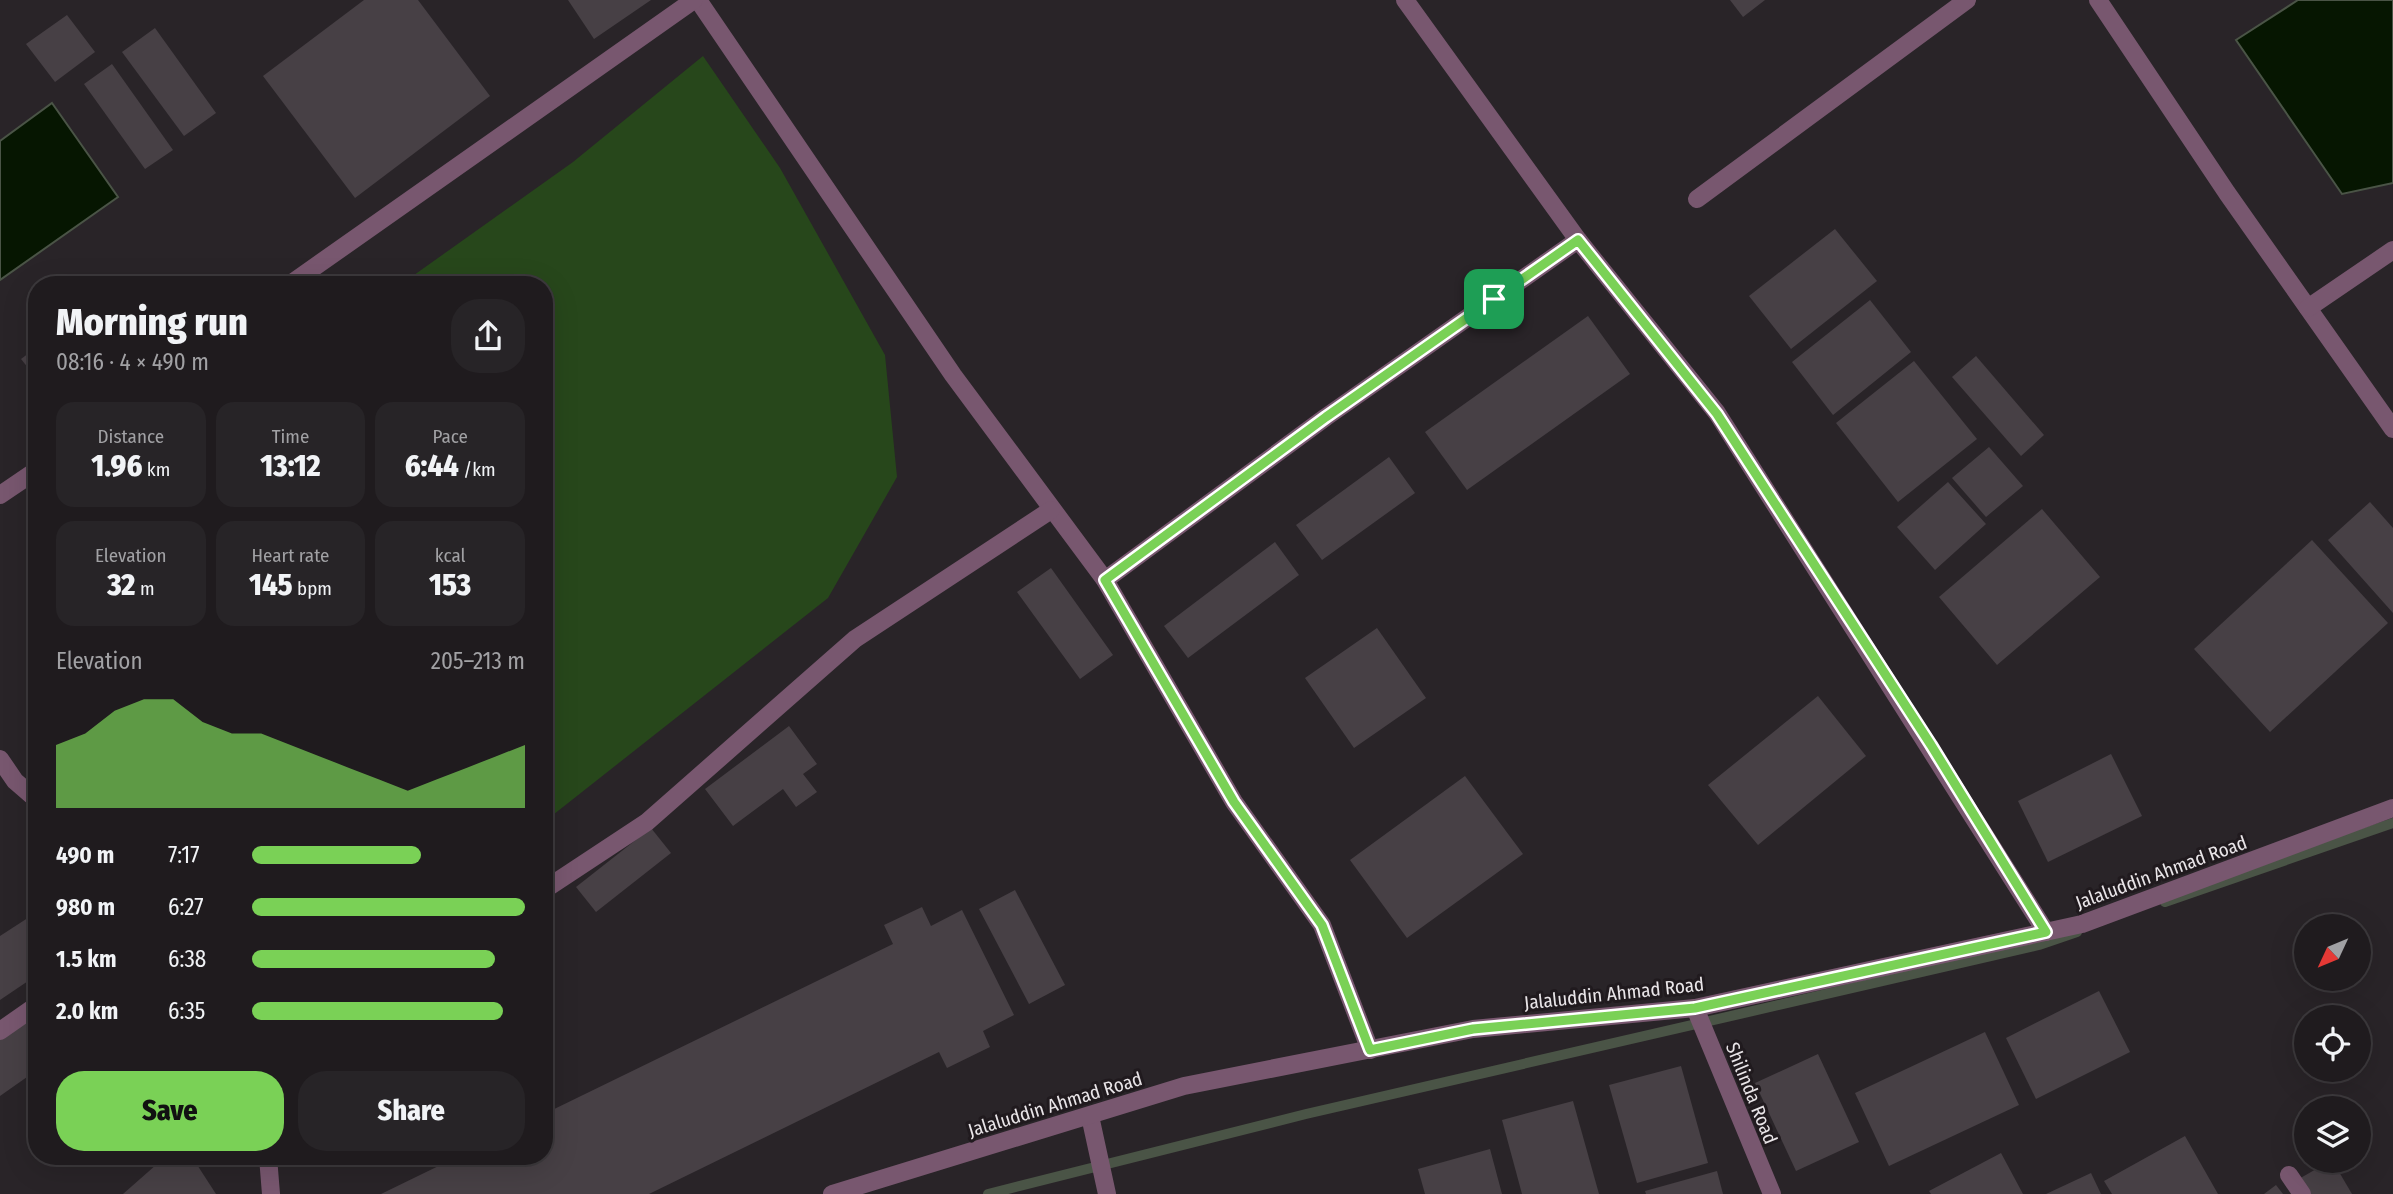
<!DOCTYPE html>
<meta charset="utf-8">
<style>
:root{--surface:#1f1b1e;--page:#272427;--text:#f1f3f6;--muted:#a1a1a4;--line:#3c393c;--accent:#7ad156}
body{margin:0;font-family:"Fira Sans Condensed",sans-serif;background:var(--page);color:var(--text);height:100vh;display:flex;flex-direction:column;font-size:26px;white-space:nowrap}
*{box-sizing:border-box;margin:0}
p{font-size:23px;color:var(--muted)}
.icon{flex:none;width:38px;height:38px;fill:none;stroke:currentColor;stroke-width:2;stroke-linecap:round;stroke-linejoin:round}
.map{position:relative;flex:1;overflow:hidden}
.details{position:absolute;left:28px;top:276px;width:525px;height:889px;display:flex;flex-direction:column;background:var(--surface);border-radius:28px;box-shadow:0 7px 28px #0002,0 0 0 2px var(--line)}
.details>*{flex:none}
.needle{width:46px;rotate:226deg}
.controls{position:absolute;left:2294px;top:914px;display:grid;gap:14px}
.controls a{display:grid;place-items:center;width:77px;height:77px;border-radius:50%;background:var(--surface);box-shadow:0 7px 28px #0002,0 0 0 2px var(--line);font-size:35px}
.pin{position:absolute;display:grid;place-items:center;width:60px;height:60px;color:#fff;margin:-30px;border-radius:14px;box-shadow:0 4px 10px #0006}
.round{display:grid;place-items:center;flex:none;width:74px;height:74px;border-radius:28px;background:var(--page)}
.head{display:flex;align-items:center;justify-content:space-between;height:119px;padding:0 28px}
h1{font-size:38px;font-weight:800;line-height:52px}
.metrics{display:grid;grid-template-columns:repeat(3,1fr);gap:10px;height:119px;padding:7px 28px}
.metrics div{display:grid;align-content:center;border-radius:18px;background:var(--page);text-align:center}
.metrics b{font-size:30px;font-weight:800}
.metrics small{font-size:19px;font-weight:400}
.metrics p{font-size:19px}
.chart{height:196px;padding:14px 28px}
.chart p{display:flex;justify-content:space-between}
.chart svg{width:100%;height:126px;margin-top:7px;fill:var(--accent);opacity:.7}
.primary-button{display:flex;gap:14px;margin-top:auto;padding:14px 28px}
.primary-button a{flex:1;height:80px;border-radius:28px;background:var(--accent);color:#111;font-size:28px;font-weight:800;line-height:80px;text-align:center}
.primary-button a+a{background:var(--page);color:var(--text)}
ul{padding:0 28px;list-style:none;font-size:23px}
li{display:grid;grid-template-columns:112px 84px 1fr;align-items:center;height:52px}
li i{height:18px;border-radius:9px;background:var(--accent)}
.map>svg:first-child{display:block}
</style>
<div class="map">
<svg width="2393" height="1194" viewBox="0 0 2393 1194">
<rect width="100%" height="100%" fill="#292428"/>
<path fill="#27471b" d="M 703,56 L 780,168 L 885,355 L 897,477 L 828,598 L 544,822 L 544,285 L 400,285 L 573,162 Z"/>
<g fill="#061601" stroke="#4a5446" stroke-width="2">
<path d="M 2298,0 L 2393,0 L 2393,183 L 2342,194 L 2236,40 Z"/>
<path d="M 52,103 L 118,197 L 0,280 L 0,141 Z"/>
</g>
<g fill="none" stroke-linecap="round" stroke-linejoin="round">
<g stroke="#4a5446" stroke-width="10">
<path d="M 2165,902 L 2393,823"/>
<path d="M 988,1194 L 1306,1114 L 2039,945 L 2077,932"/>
</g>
</g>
<g fill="#474045">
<path d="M 364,0 L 418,0 L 490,96 L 355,198 L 263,76 Z"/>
<path d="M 568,0 L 651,0 L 594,39 Z"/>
<path d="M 1730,0 L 1765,0 L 1743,17 Z"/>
<path d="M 67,15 L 95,52 L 55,82 L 26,44 Z"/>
<path d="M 155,28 L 216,113 L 184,136 L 122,52 Z"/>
<path d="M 112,64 L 173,150 L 145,169 L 84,84 Z"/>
<path d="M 1835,229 L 1877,281 L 1791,349 L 1749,296 Z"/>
<path d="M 1870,300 L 1911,352 L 1833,415 L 1792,362 Z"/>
<path d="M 1588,316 L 1630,374 L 1467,490 L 1425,432 Z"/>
<path d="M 37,347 L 37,379 L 21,359 Z"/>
<path d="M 1976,356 L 2044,435 L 2021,456 L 1952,377 Z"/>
<path d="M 1914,361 L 1977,439 L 1898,502 L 1836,423 Z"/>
<path d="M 1989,447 L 2023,486 L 1986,517 L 1952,478 Z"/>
<path d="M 1389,457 L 1415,493 L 1322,560 L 1296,525 Z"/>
<path d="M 1948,482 L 1986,524 L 1935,570 L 1897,527 Z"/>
<path d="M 2370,502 L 2393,528 L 2393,613 L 2328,540 Z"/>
<path d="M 2042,509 L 2100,577 L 1997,665 L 1939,597 Z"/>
<path d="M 2312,540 L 2388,623 L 2270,732 L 2194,649 Z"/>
<path d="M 1275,542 L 1299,575 L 1188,658 L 1164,626 Z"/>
<path d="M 1051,568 L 1113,655 L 1080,679 L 1017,592 Z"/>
<path d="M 1377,628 L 1426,698 L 1354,748 L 1305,678 Z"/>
<path d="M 1818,696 L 1866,756 L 1758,845 L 1708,785 Z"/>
<path d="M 789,726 L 817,764 L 803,774 L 817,792 L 796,807 L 783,789 L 733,826 L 705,789 Z"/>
<path d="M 2111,754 L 2142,816 L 2048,862 L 2018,801 Z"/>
<path d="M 1465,776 L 1523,854 L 1407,938 L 1350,860 Z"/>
<path d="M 651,828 L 671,853 L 596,912 L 576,887 Z"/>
<path d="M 1015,890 L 1065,985 L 1029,1004 L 979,909 Z"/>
<path d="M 922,907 L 931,926 L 962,910 L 1014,1015 L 983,1031 L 990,1047 L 947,1068 L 939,1052 L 649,1194 L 381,1194 L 457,1157 L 544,1157 L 544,1114 L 893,944 L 884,925 Z"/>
<path d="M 37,912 L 37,975 L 0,1000 L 0,936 Z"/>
<path d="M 2099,991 L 2130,1052 L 2036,1099 L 2006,1038 Z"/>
<path d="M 37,1005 L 37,1070 L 0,1096 L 0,1030 Z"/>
<path d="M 1985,1032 L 2019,1105 L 1889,1166 L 1855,1093 Z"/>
<path d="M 1818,1054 L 1859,1142 L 1796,1171 L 1755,1083 Z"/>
<path d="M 1681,1066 L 1708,1163 L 1637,1183 L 1609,1085 Z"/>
<path d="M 1573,1101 L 1599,1194 L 1522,1194 L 1502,1120 Z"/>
<path d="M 2185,1136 L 2218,1194 L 2112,1194 L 2104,1181 Z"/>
<path d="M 1490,1149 L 1502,1194 L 1425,1194 L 1418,1169 Z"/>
<path d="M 2001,1153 L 2023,1194 L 1931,1194 L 1929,1191 Z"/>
<path d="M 165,1157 L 192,1157 L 216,1194 L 123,1194 Z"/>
<path d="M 2332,1160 L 2352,1194 L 2306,1194 L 2297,1180 Z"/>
<path d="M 1717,1171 L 1723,1194 L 1646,1194 L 1645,1191 Z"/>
<path d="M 2091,1173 L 2101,1194 L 2046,1194 Z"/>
<path d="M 2276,1185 L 2283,1194 L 2264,1194 Z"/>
</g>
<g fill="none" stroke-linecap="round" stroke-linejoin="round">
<g stroke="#78576f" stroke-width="18">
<path d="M 698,0 L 953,375 L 1105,580 L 1234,802 L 1322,925 L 1370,1050"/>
<path d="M 1405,0 L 1578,240 L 1717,413 L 2046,932"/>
<path d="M 2098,0 L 2227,193 L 2393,429"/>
<path d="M 1697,199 L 1967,0"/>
<path d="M 289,285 L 694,0"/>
<path d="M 2308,308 L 2393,250"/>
<path d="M 0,495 L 37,470"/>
<path d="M 1105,580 L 1326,417 L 1578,240"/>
<path d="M 0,759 L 15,781 L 37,800"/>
<path d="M 544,890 L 647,822 L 855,639 L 1051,510"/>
<path d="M 1695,1008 L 1772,1194"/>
<path d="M 0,1031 L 37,1005"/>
<path d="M 1090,1116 L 1107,1194"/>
<path d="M 268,1157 L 271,1194"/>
<path d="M 2289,1175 L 2302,1194"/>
<path d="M 832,1194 L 1184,1086 L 1473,1029 L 1695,1008 L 2082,924 L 2393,808"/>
</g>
</g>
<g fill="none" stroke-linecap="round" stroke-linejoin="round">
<defs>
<path id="route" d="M 1578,240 L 1717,414 L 1931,745 L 2046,932 L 1695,1008 L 1473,1029 L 1370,1050 L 1322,925 L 1234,802 L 1105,580 L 1326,417 Z"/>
</defs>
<use href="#route" stroke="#fff" stroke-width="14"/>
<use href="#route" stroke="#7ad156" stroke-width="9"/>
</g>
<g text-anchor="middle" stroke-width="6" stroke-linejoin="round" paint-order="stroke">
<g font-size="19" fill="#e9e5e8" stroke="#201a1e">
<text transform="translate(2161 872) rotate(-20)" y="7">Jalaluddin Ahmad Road</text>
<text transform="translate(1614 993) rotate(-6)" y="7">Jalaluddin Ahmad Road</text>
<text transform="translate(1752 1093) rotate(68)" y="7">Shilinda Road</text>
<text transform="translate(1055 1104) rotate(-17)" y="7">Jalaluddin Ahmad Road</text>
</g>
</g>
</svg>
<div class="controls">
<a><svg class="needle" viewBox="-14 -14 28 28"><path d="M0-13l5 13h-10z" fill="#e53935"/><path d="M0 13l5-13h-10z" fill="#a1a1a4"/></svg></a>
<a><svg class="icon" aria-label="locate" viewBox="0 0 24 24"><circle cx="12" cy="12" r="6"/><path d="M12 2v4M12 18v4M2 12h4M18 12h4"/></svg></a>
<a><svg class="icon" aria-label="layers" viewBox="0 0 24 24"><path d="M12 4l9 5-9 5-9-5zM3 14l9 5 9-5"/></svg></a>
</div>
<div class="pin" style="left:1494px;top:299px;background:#1e9e55"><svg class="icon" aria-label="arrive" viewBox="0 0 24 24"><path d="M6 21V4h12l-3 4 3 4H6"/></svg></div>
<section class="details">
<div class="head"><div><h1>Morning run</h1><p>08:16 · 4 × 490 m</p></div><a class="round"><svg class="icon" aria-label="share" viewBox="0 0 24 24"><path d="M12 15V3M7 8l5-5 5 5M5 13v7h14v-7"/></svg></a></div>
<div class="metrics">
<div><p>Distance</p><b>1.96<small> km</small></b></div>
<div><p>Time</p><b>13:12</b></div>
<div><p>Pace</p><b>6:44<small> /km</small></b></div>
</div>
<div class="metrics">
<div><p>Elevation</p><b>32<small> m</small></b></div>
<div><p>Heart rate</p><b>145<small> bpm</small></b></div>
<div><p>kcal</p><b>153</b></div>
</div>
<div class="chart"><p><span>Elevation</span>205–213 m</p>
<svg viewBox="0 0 160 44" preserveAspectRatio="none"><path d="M0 44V22L10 18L20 10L30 6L40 6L50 14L60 18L70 18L80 22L90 26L100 30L110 34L120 38L130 34L140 30L150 26L160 22V44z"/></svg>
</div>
<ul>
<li><b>490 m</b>7:17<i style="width:62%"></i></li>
<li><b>980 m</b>6:27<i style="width:100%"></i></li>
<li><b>1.5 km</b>6:38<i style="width:89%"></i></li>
<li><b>2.0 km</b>6:35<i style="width:92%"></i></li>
</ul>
<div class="primary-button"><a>Save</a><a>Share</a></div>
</section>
</div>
